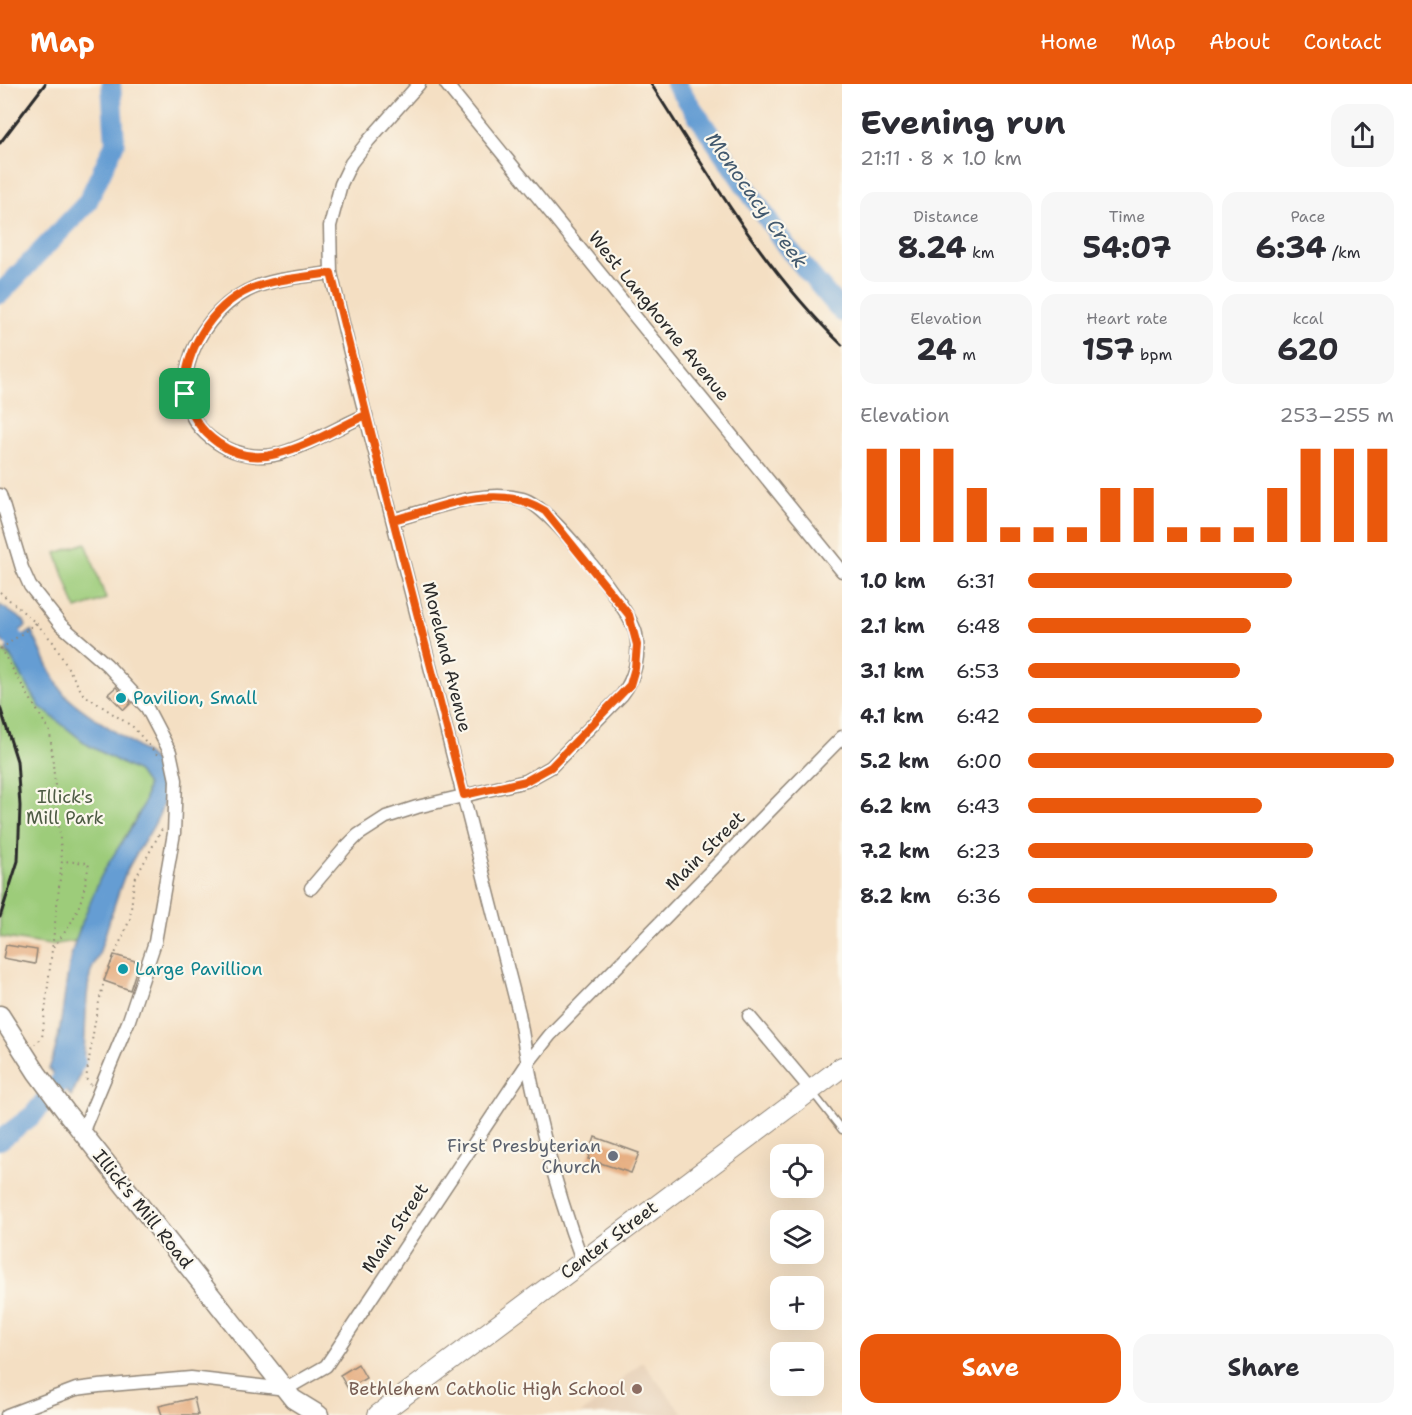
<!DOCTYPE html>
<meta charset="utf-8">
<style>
:root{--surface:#fff;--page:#f7f7f7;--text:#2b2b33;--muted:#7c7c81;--accent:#ea580c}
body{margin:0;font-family:"Shantell Sans",sans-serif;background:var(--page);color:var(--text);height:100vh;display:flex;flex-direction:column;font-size:22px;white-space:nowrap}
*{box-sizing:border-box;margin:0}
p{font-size:20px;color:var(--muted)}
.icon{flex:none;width:33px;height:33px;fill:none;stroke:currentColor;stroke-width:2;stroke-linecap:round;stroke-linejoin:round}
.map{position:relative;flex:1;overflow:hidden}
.panel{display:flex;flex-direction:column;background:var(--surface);width:570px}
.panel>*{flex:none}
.fabs{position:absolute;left:770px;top:1060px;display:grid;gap:12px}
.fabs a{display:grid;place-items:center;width:54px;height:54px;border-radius:12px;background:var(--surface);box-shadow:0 6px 24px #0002;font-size:30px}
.pin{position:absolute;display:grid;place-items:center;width:51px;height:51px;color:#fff;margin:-26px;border-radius:12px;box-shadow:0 3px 9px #0006}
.round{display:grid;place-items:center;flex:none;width:63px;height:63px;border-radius:18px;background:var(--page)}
.headline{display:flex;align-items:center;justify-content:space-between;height:102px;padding:0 18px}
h1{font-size:33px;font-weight:700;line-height:45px}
.metrics{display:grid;grid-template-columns:repeat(3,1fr);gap:9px;height:102px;padding:6px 18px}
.metrics div{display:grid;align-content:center;border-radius:15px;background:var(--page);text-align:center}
.metrics b{font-size:30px;font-weight:700}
.metrics small{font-size:16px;font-weight:400}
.metrics p{font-size:16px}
.chart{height:168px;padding:12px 18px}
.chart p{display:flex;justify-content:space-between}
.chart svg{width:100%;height:108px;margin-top:6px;stroke:var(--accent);stroke-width:6}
.primary-button{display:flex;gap:12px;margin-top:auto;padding:12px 18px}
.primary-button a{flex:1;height:69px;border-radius:18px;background:var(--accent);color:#fff;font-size:24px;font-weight:700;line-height:69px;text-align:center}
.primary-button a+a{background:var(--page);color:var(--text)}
ul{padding:0 18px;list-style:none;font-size:20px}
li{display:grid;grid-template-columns:96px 72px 1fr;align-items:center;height:45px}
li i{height:15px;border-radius:8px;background:var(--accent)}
header{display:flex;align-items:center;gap:36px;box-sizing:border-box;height:84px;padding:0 30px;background:var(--accent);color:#fff}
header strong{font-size:28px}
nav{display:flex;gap:33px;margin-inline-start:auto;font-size:21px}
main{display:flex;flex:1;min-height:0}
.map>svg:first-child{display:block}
</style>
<header>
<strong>Map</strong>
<nav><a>Home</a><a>Map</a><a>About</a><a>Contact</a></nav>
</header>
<main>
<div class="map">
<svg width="842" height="1331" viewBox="0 0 842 1331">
<rect width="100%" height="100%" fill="#fbf7ec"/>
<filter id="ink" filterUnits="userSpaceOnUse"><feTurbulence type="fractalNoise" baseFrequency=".0167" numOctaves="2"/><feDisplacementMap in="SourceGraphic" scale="12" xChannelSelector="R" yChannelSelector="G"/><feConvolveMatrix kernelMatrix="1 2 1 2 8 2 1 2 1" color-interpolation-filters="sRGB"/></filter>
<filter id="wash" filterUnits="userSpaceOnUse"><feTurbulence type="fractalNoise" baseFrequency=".008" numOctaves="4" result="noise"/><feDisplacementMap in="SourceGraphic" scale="24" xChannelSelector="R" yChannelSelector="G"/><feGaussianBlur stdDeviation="1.35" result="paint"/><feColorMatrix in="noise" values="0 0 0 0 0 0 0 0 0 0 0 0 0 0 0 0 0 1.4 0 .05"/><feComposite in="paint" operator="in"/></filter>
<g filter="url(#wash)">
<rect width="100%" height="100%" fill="#f4dfc3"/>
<path fill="#e6cfb5" d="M 642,1278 L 684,1331 L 580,1331 Z"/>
<g fill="#9dcc7a" stroke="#647c52" stroke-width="1.5">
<path d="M 86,459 L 106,515 L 76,525 L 56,469 Z"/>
<path d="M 0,564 L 12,575 L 39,621 L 88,661 L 138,688 L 147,701 L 144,721 L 101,793 L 75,857 L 50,861 L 0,853 Z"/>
</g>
<g fill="#659dd3" stroke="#48647f" stroke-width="1.5">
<path d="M 0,521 L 24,537 L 26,542 L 4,559 L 0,555 Z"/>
<path d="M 31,547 C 43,567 50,593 65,611 C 87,634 151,665 161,686 C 178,726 137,759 124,793 C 115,817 108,842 100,867 C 98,875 91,883 90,892 C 81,931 92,976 71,1012 L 49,985 C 63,948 63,910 71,872 C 77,847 89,823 98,799 C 110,769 148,731 147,701 L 138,688 L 88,661 L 40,623 L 6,565 Z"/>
</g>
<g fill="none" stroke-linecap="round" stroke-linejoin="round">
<g stroke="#659dd3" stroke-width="20">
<path d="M 676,0 L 786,162 L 842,228"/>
<path d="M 0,210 L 87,119 L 115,59 L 111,0"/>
<path d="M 0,537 L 32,578"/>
<path d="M 0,1056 L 33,1031 L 76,978"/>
</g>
</g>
<g id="blocks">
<g fill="#e6ae81">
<path d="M 116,603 L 131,619 L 124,626 L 108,610 Z"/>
<path d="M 6,861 L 37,866 L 35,880 L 3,874 Z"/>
<path d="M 114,871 L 139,878 L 130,906 L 104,897 Z"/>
<path d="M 595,1053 L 639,1069 L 631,1089 L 588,1075 Z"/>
<path d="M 358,1280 L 366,1294 L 348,1305 L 340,1291 Z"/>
<path d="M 194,1314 L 198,1331 L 162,1331 L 159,1322 Z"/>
</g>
</g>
</g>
<g filter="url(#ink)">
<use href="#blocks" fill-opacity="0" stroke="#908577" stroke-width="1.5"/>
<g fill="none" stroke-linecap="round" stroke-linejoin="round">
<defs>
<path id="lane" d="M 813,1009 L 842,1046"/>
<g id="street">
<path d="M 419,0 L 369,56 L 351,79 L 341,100 L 330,142 L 331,189 L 358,302 L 519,929 C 532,1012 553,1098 582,1176"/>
<path d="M 446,0 L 842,487"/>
<path d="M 331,189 C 304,193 271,194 247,207 C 192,235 154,323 221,361 C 236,370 256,374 274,371 C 300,366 340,342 366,331"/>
<path d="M 0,411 L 22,484 L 30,502 L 61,541 L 107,581 L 147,624 L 170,668 L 176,696 L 174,749 L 155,858 L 129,936 L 82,1049"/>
<path d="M 311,804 L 345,764 L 358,751 L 386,733 L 417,723 L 526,697 L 551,683 L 622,611 C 635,594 640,571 636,550 C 630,524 550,422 523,415 C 482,404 434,425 393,436"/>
<path d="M 749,932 L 811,1006"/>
<path d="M 7,1331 L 76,1305 L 99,1302 L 191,1294 L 286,1305 L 326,1282 L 527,980 L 550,951 L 842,653"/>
</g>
<path id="secondary" d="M 0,931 L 37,989 L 66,1028 L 293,1315 L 319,1331"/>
<path id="primary" d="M 378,1331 L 842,983"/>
</defs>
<use href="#lane" stroke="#908577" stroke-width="9"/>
<use href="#street" stroke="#908577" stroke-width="15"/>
<use href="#secondary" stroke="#908577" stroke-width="21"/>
<use href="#primary" stroke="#908577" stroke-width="22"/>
<g stroke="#908577" stroke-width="2" stroke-dasharray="1.5 4.5" stroke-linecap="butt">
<path d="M 0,508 L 36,539 L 53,558 L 83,610 L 133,643 L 160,674"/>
<path d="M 0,564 L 50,648 L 62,777 L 42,954 L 35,960"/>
<path d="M 1,565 L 36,539"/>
<path d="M 53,863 C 78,834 83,816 89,779 L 62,777"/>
<path d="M 91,1001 L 86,995 L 96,931 L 105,893 L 130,835 L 134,797 L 162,745"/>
</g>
<use href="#lane" stroke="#fff" stroke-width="6"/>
<use href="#street" stroke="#fff" stroke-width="12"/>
<use href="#secondary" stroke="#fff" stroke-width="18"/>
<use href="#primary" stroke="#fff" stroke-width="20"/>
<g stroke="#2b2b2b" stroke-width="3">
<path d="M 651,0 C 710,92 763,185 842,261"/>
<path d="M 0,59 L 45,0"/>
<path d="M 0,623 L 17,677 L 20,722 L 18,777 L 0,833"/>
</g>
</g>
</g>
<g fill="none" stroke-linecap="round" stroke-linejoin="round" filter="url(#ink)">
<defs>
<path id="route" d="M 185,310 C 195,350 233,381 276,370 C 307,363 337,344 366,331 L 464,711 L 526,697 L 551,683 L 630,601 L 635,584 L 637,561 L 629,531 L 545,427 C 497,397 443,423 393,436 L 331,189 C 305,193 275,195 250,205 C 211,222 183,269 185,310"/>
</defs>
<use href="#route" stroke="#fff" stroke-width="12"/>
<use href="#route" stroke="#ea580c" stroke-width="8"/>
</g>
<g fill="#0f9aa8" stroke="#fbf7ec" stroke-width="2">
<circle cx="121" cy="614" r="6"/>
<circle cx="123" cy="885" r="6"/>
</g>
<circle fill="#6b7280" stroke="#fbf7ec" stroke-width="2" cx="613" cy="1072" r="6"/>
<circle fill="#8d6e63" stroke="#fbf7ec" stroke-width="2" cx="637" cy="1305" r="6"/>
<g text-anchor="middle" stroke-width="4.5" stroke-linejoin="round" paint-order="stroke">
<g font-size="18" fill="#2b2b2b" stroke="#fbf7ec">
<text transform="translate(659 232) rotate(51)" y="6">West Langhorne Avenue</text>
<text transform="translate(447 573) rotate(76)" y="6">Moreland Avenue</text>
<text transform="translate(705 767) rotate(-45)" y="6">Main Street</text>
<text transform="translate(143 1125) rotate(51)" y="6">Illick's Mill Road</text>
<text transform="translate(395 1144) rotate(-56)" y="6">Main Street</text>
<text transform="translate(609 1156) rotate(-37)" y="6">Center Street</text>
</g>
<g font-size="18" fill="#0d838f" stroke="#fbf7ec" text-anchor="start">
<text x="133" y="620">Pavilion, Small</text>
<text x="135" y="891">Large Pavillion</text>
</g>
<g font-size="18" fill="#4d5b43" stroke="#fbf7ec">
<text x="65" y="719">Illick's<tspan x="65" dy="21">Mill Park</tspan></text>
</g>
<g font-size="18" fill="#5b616d" stroke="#fbf7ec" text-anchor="end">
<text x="601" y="1068">First Presbyterian<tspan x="601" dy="21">Church</tspan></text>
</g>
<g font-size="18" fill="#785e54" stroke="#fbf7ec" text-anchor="end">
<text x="625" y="1311">Bethlehem Catholic High School</text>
</g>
<g font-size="20" font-style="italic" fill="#42596e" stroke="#fbf7ec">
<text transform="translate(757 116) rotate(55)" y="7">Monocacy Creek</text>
</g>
</g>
</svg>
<div class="fabs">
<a><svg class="icon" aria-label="locate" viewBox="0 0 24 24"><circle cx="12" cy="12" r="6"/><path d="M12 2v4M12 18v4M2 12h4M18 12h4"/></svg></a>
<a><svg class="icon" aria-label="layers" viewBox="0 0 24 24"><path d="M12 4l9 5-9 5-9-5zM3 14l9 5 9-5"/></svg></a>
<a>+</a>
<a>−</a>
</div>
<div class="pin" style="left:185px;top:310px;background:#1e9e55"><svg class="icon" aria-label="arrive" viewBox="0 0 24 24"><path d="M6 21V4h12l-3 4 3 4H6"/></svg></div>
</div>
<section class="panel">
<div class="headline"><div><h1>Evening run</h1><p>21:11 · 8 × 1.0 km</p></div><a class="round"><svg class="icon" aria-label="share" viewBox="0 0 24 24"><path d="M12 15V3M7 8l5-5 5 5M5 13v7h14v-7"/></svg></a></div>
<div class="metrics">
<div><p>Distance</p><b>8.24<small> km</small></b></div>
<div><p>Time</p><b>54:07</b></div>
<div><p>Pace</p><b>6:34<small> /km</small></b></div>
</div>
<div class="metrics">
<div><p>Elevation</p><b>24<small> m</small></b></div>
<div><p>Heart rate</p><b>157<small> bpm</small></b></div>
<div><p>kcal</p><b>620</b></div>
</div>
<div class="chart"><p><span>Elevation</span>253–255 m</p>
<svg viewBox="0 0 160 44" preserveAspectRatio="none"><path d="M5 44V6M15 44V6M25 44V6M35 44V22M45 44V38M55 44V38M65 44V38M75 44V22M85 44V22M95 44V38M105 44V38M115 44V38M125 44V22M135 44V6M145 44V6M155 44V6"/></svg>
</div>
<ul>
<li><b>1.0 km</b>6:31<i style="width:72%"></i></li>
<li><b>2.1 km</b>6:48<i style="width:61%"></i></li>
<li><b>3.1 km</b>6:53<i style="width:58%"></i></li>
<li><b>4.1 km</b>6:42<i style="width:64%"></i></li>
<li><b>5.2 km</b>6:00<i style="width:100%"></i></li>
<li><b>6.2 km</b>6:43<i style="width:64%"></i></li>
<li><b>7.2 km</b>6:23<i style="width:78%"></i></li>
<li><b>8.2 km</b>6:36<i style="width:68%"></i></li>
</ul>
<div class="primary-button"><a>Save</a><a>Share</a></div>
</section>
</main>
